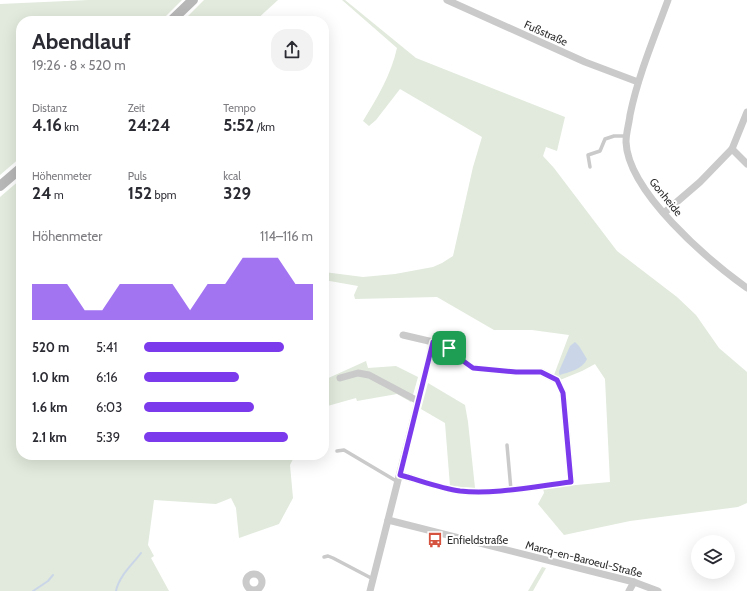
<!DOCTYPE html>
<html lang="de">
<meta charset="utf-8">
<style>
:root{--surface:#fff;--page:#f2f2f3;--text:#2b2b33;--muted:#7c7c81;--accent:#7c3aed}
body{margin:0;font-family:Cabin,sans-serif;background:var(--page);color:var(--text);height:100vh;display:flex;flex-direction:column;font-size:15px;white-space:nowrap}
*{box-sizing:border-box;margin:0}
p{font-size:13px;color:var(--muted)}
.icon{flex:none;width:22px;height:22px;fill:none;stroke:currentColor;stroke-width:2;stroke-linecap:round;stroke-linejoin:round}
.map{position:relative;flex:1;overflow:hidden}
.panel{position:absolute;left:16px;top:16px;width:313px;height:444px;display:flex;flex-direction:column;background:var(--surface);border-radius:16px;box-shadow:0 4px 16px #0002}
.panel>*{flex:none}
.buttons{position:absolute;left:691px;top:535px;display:grid;gap:8px}
.buttons a{display:grid;place-items:center;width:44px;height:44px;border-radius:50%;background:var(--surface);box-shadow:0 4px 16px #0002;font-size:20px}
.pin{position:absolute;display:grid;place-items:center;width:34px;height:34px;color:#fff;margin:-17px;border-radius:8px;box-shadow:0 2px 6px #0006}
.round{display:grid;place-items:center;flex:none;width:42px;height:42px;border-radius:16px;background:var(--page)}
.head{display:flex;align-items:center;justify-content:space-between;height:68px;padding:0 16px}
h1{font-size:22px;font-weight:700;line-height:30px}
.metrics{display:grid;grid-template-columns:repeat(3,1fr);gap:6px;height:68px;padding:4px 16px}
.metrics div{display:grid;align-content:center}
.metrics b{font-size:17px;font-weight:700}
.metrics small{font-size:11px;font-weight:400}
.metrics p{font-size:11px}
.chart{height:112px;padding:8px 16px}
.chart p{display:flex;justify-content:space-between}
.chart svg{width:100%;height:72px;margin-top:4px;fill:var(--accent);opacity:.7}
ul{padding:0 16px;list-style:none;font-size:13px}
li{display:grid;grid-template-columns:64px 48px 1fr;align-items:center;height:30px}
li i{height:10px;border-radius:5px;background:var(--accent)}
.map>svg:first-child{display:block}
</style>
<div class="map">
<svg width="747" height="591" viewBox="0 0 747 591">
<rect width="100%" height="100%" fill="#fff"/>
<g fill="#e1eadc">
<path d="M 89,0 L 182,0 L 161,21 L 21,21 L 21,157 L 0,175 L 0,4 Z"/>
<path d="M 204,0 L 278,0 L 255,21 L 183,21 Z"/>
<path d="M 342,0 L 345,0 L 416,58 L 565,117 L 557,151 L 546,147 L 543,156 L 554,168 L 617,251 L 677,297 L 696,315 L 719,348 L 747,372 L 747,503 L 738,507 L 630,521 L 564,535 L 538,504 L 544,493 L 543,488 L 610,482 L 605,379 L 595,364 L 582,371 L 560,380 L 554,375 L 569,335 L 532,330 L 494,330 L 437,297 L 355,299 L 354,295 L 358,286 L 324,280 L 324,272 L 363,277 L 395,274 L 433,267 L 442,263 L 453,256 L 473,167 L 482,137 L 400,89 L 376,120 L 369,126 L 363,121 C 377,98 391,75 397,48 Z"/>
<path d="M 21,179 L 21,455 L 295,455 L 290,465 L 293,498 L 279,524 L 242,537 L 239,538 L 236,508 L 231,498 L 216,504 L 154,500 L 148,545 L 154,556 L 151,558 L 169,591 L 0,591 L 0,197 Z"/>
<path d="M 366,361 L 368,368 L 396,366 L 418,377 L 411,402 L 397,394 L 357,401 L 356,398 L 324,407 L 324,380 Z"/>
<path d="M 428,383 L 465,405 L 468,422 L 475,488 L 450,486 L 445,423 L 421,409 Z"/>
<path d="M 542,567 L 546,568 L 533,591 L 528,591 Z"/>
</g>
<path fill="#cad6e8" d="M 575,342 L 579,346 L 587,359 C 583,369 569,372 560,375 L 559,374 L 559,371 L 570,346 Z"/>
<g fill="none" stroke-linecap="round" stroke-linejoin="round">
<g stroke="#cad6e8" stroke-width="2">
<path d="M 33,591 L 48,581 L 53,575"/>
<path d="M 116,591 C 119,576 132,565 141,553"/>
</g>
<g stroke="#cacaca" stroke-width="3.5">
<path d="M 590,167 L 588,155 L 600,151 L 605,139 L 614,136 L 626,136"/>
<path d="M 507,445 L 511,490"/>
<path d="M 337,451 L 344,450 L 398,482"/>
<path d="M 324,557 L 328,556 L 333,558 L 373,579"/>
</g>
<g stroke="#cacaca" stroke-width="7">
<path d="M 447,0 L 585,62 L 638,82"/>
<path d="M 668,0 C 654,38 638,76 630,115 C 629,124 626,133 626,142 C 628,192 708,260 747,288"/>
<path d="M 732,149 L 747,164"/>
<path d="M 664,213 L 700,182 L 732,149 L 747,112"/>
<path d="M 340,378 L 358,373 L 369,375 L 418,401"/>
<path d="M 400,475 C 419,480 440,488 460,491 C 494,495 536,486 571,482 L 563,393 L 557,380 L 541,372 L 516,372 L 473,368 L 459,358 L 449,348 L 433,342 L 403,335"/>
<path d="M 388,520 L 634,582 L 658,591"/>
<circle cx="254" cy="582" r="8"/>
<path d="M 370,591 L 433,342"/>
<path d="M 629,591 L 634,582"/>
</g>
<g stroke="#b7b7b7" stroke-width="10">
<path d="M 171,21 L 193,0"/>
<path d="M 0,186 L 21,168"/>
</g>
</g>
<g fill="none" stroke-linecap="round" stroke-linejoin="round">
<defs>
<path id="route" d="M 433,342 L 449,348 L 459,358 L 473,368 L 516,372 L 541,372 L 557,380 L 563,393 L 571,482 C 536,486 494,495 460,491 C 440,488 419,480 400,475 Z"/>
</defs>
<use href="#route" stroke="#fff" stroke-width="8"/>
<use href="#route" stroke="#7c3aed" stroke-width="5"/>
</g>
<defs>
<symbol id="bus-bare" viewBox="-9 -9 18 18"><path d="M-5-6H5V4H4V6H2V4H-2V6H-4V4H-5ZM-3.5-4V0h7V-4ZM-3.5 1.2v1.5H-2V1.2ZM2 1.2v1.5H3.5V1.2Z" fill="#d5523f" stroke="#fff" stroke-width="2.5" paint-order="stroke"/></symbol>
</defs>
<g fill-rule="evenodd">
<use href="#bus-bare" x="424" y="529" width="22" height="22"/>
</g>
<g text-anchor="middle" stroke-width="4" stroke-linejoin="round" paint-order="stroke">
<g font-size="11" fill="#2d2d2d" stroke="#fff">
<text transform="translate(546 33) rotate(24)" y="4">Fußstraße</text>
<text transform="translate(666 197) rotate(51)" y="4">Gonheide</text>
<text transform="translate(584 559) rotate(14)" y="4">Marcq-en-Baroeul-Straße</text>
</g>
<g font-size="11" fill="#2d2d2d" stroke="#fff" text-anchor="start">
<text x="447" y="544">Enfieldstraße</text>
</g>
</g>
</svg>
<div class="buttons">
<a><svg class="icon" aria-label="layers" viewBox="0 0 24 24"><path d="M12 4l9 5-9 5-9-5zM3 14l9 5 9-5"/></svg></a>
</div>
<div class="pin" style="left:449px;top:348px;background:#1e9e55"><svg class="icon" aria-label="arrive" viewBox="0 0 24 24"><path d="M6 21V4h12l-3 4 3 4H6"/></svg></div>
<section class="panel">
<div class="head"><div><h1>Abendlauf</h1><p>19:26 · 8 × 520 m</p></div><a class="round"><svg class="icon" aria-label="share" viewBox="0 0 24 24"><path d="M12 15V3M7 8l5-5 5 5M5 13v7h14v-7"/></svg></a></div>
<div class="metrics">
<div><p>Distanz</p><b>4.16<small> km</small></b></div>
<div><p>Zeit</p><b>24:24</b></div>
<div><p>Tempo</p><b>5:52<small> /km</small></b></div>
</div>
<div class="metrics">
<div><p>Höhenmeter</p><b>24<small> m</small></b></div>
<div><p>Puls</p><b>152<small> bpm</small></b></div>
<div><p>kcal</p><b>329</b></div>
</div>
<div class="chart"><p><span>Höhenmeter</span>114–116 m</p>
<svg viewBox="0 0 160 44" preserveAspectRatio="none"><path d="M0 44V22L10 22L20 22L30 38L40 38L50 22L60 22L70 22L80 22L90 38L100 22L110 22L120 6L130 6L140 6L150 22L160 22V44z"/></svg>
</div>
<ul>
<li><b>520 m</b>5:41<i style="width:83%"></i></li>
<li><b>1.0 km</b>6:16<i style="width:56%"></i></li>
<li><b>1.6 km</b>6:03<i style="width:65%"></i></li>
<li><b>2.1 km</b>5:39<i style="width:85%"></i></li>
</ul>
</section>
</div>
